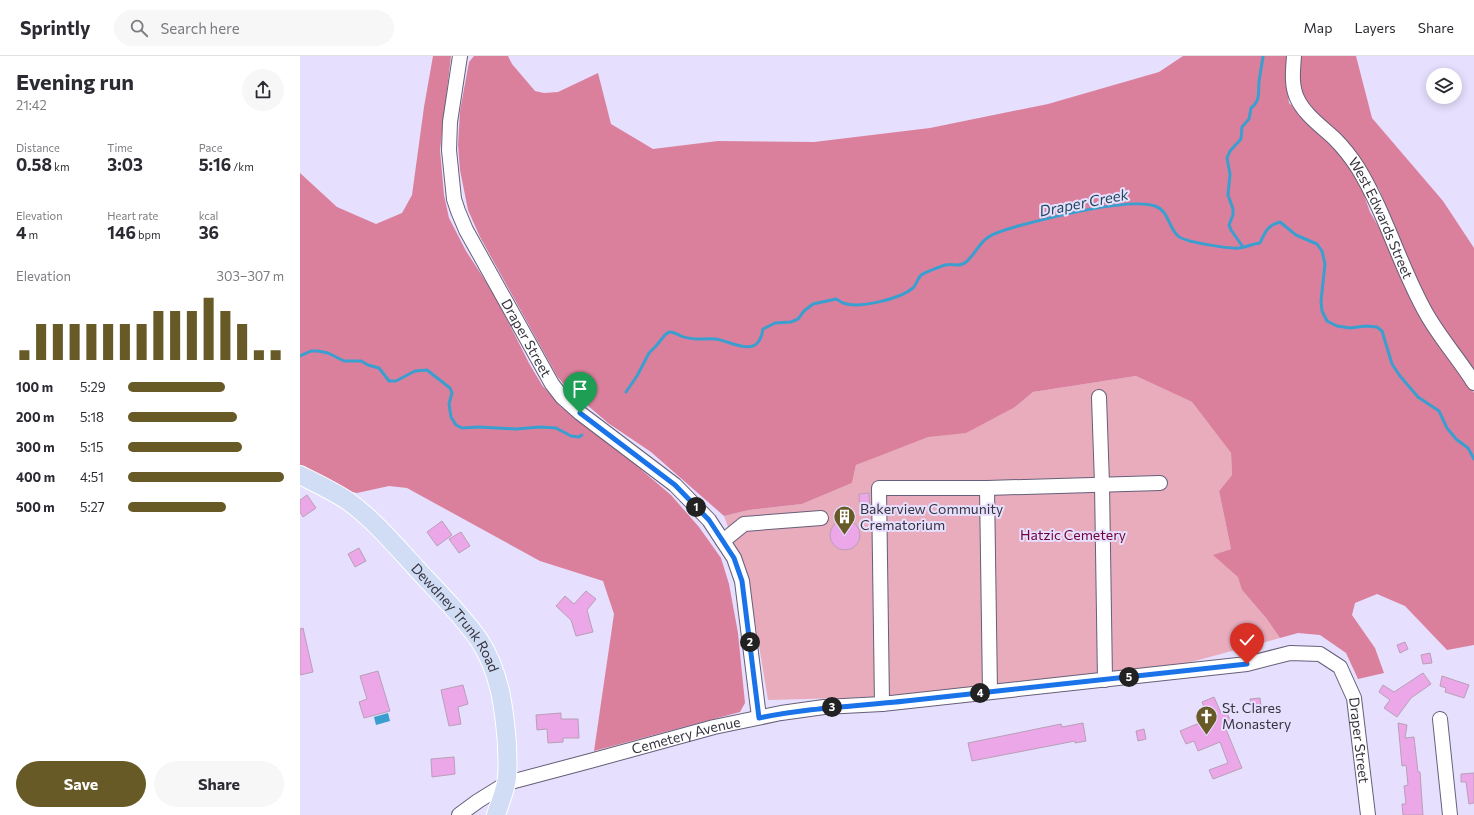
<!DOCTYPE html>
<meta charset="utf-8">
<style>
:root{--surface:#fff;--page:#f7f7f7;--text:#2b2b33;--muted:#7c7c81;--line:#e1e1e2;--accent:#675a27}
body{margin:0;font-family:Commissioner,sans-serif;background:var(--page);color:var(--text);height:100vh;display:flex;flex-direction:column;font-size:15px;white-space:nowrap}
*{box-sizing:border-box;margin:0}
p{font-size:13px;color:var(--muted)}
.icon{flex:none;width:22px;height:22px;fill:none;stroke:currentColor;stroke-width:2;stroke-linecap:round;stroke-linejoin:round}
.map{position:relative;flex:1;overflow:hidden}
.panel{display:flex;flex-direction:column;background:var(--surface);width:300px}
.panel>*{flex:none}
.tools{position:absolute;left:1126px;top:12px;display:grid;gap:8px}
.tools a{display:grid;place-items:center;width:36px;height:36px;border-radius:50%;background:var(--surface);box-shadow:0 2px 10px #0003;font-size:20px}
.pin{position:absolute;display:grid;place-items:center;width:34px;height:34px;color:#fff;margin:-41px -17px;border-radius:50% 50% 50% 0;rotate:-45deg;box-shadow:0 0 4px #0007}
.pin .icon{rotate:45deg}
.km{position:absolute;width:20px;height:20px;margin:-10px;border-radius:50%;background:#222;color:#fff;font-size:11px;line-height:20px;text-align:center}
.round{display:grid;place-items:center;flex:none;width:42px;height:42px;border-radius:21px;background:var(--page)}
.head{display:flex;align-items:center;justify-content:space-between;height:68px;padding:0 16px}
h1{font-size:22px;font-weight:700;line-height:30px}
.metrics{display:grid;grid-template-columns:repeat(3,1fr);gap:6px;height:68px;padding:4px 16px}
.metrics div{display:grid;align-content:center}
.metrics b{font-size:17px;font-weight:700}
.metrics small{font-size:11px;font-weight:400}
.metrics p{font-size:11px}
.chart{height:112px;padding:8px 16px}
.chart p{display:flex;justify-content:space-between}
.chart svg{width:100%;height:72px;margin-top:4px;stroke:var(--accent);stroke-width:6}
.button{display:flex;gap:8px;margin-top:auto;padding:8px 16px}
.button a{flex:1;height:46px;border-radius:24px;background:var(--accent);color:#fff;font-size:16px;font-weight:700;line-height:46px;text-align:center}
.button a+a{background:var(--page);color:var(--text)}
ul{padding:0 16px;list-style:none;font-size:13px}
li{display:grid;grid-template-columns:64px 48px 1fr;align-items:center;height:30px}
li i{height:10px;border-radius:5px;background:var(--accent)}
header{display:flex;align-items:center;gap:24px;box-sizing:border-box;height:56px;padding:0 20px;background:var(--surface);border-bottom:1px solid var(--line)}
header strong{font-size:19px}
nav{display:flex;gap:22px;margin-inline-start:auto;font-size:14px}
.search{width:280px;height:36px;background:var(--page);display:flex;align-items:center;gap:10px;box-sizing:border-box;padding:0 14px;border-radius:22px;color:var(--muted);font-size:15px}
main{display:flex;flex:1;min-height:0}
.map>svg:first-child{display:block}
</style>
<header>
<strong>Sprintly</strong>
<div class="search"><svg class="icon" aria-label="search" viewBox="0 0 24 24"><circle cx="10" cy="10" r="6"/><path d="M15 15l6 6"/></svg>Search here</div>
<nav><a>Map</a><a>Layers</a><a>Share</a></nav>
</header>
<main>
<section class="panel">
<div class="head"><div><h1>Evening run</h1><p>21:42</p></div><a class="round"><svg class="icon" aria-label="share" viewBox="0 0 24 24"><path d="M12 15V3M7 8l5-5 5 5M5 13v7h14v-7"/></svg></a></div>
<div class="metrics">
<div><p>Distance</p><b>0.58<small> km</small></b></div>
<div><p>Time</p><b>3:03</b></div>
<div><p>Pace</p><b>5:16<small> /km</small></b></div>
</div>
<div class="metrics">
<div><p>Elevation</p><b>4<small> m</small></b></div>
<div><p>Heart rate</p><b>146<small> bpm</small></b></div>
<div><p>kcal</p><b>36</b></div>
</div>
<div class="chart"><p><span>Elevation</span>303–307 m</p>
<svg viewBox="0 0 160 44" preserveAspectRatio="none"><path d="M5 44V38M15 44V22M25 44V22M35 44V22M45 44V22M55 44V22M65 44V22M75 44V22M85 44V14M95 44V14M105 44V14M115 44V6M125 44V14M135 44V22M145 44V38M155 44V38"/></svg>
</div>
<ul>
<li><b>100 m</b>5:29<i style="width:62%"></i></li>
<li><b>200 m</b>5:18<i style="width:70%"></i></li>
<li><b>300 m</b>5:15<i style="width:73%"></i></li>
<li><b>400 m</b>4:51<i style="width:100%"></i></li>
<li><b>500 m</b>5:27<i style="width:63%"></i></li>
</ul>
<div class="button"><a>Save</a><a>Share</a></div>
</section>
<div class="map">
<svg width="1174" height="759" viewBox="0 0 1174 759">
<rect width="100%" height="100%" fill="#e6dffd"/>
<path fill="#e8acbd" d="M 836,320 L 892,346 L 931,397 L 932,419 L 919,435 L 931,493 L 914,499 L 939,521 L 942,534 L 966,562 L 980,582 L 876,610 L 582,641 L 468,644 L 449,529 L 424,460 L 449,454 L 502,448 L 552,427 L 556,409 L 623,381 L 715,351 L 733,336 Z"/>
<g fill="#da809d">
<path d="M 133,0 L 151,0 L 140,94 L 144,139 L 149,162 L 166,195 L 194,238 L 230,309 L 242,329 L 260,350 L 331,405 L 371,439 L 399,471 L 421,502 L 429,528 L 438,577 L 445,647 L 440,656 L 294,695 L 314,558 L 303,525 L 240,505 L 107,432 L 89,430 L 57,437 L 48,435 L 0,410 L 0,117 L 37,151 L 76,168 L 102,157 L 112,139 L 124,51 Z"/>
<path d="M 174,0 L 208,0 L 212,8 L 235,35 L 244,37 L 258,36 L 298,17 L 311,68 L 353,93 L 418,85 L 514,86 L 630,72 L 748,48 L 859,16 L 883,0 L 988,0 L 987,33 L 989,47 L 1004,60 L 1010,71 L 1025,81 L 1045,100 L 1058,122 L 1070,156 L 1174,337 L 1174,589 L 1147,594 L 1105,550 L 1077,538 L 1055,547 L 1052,559 L 1075,592 L 1084,617 L 1058,623 L 1046,597 L 1020,579 L 998,577 L 980,582 L 966,562 L 942,534 L 938,521 L 913,499 L 931,493 L 919,435 L 932,419 L 931,397 L 892,346 L 836,320 L 733,336 L 715,351 L 666,377 L 628,381 L 556,409 L 552,427 L 502,448 L 449,454 L 424,460 L 351,396 L 308,367 L 265,330 L 257,320 L 180,181 L 168,154 L 160,114 L 158,89 L 160,55 L 169,6 Z"/>
<path d="M 999,0 L 1056,0 L 1072,62 L 1143,145 L 1174,192 L 1174,319 L 1139,268 L 1121,234 L 1079,133 L 1011,56 C 998,36 1000,23 999,0 Z"/>
</g>
<path fill="#3a9ecf" d="M 88,657 L 90,665 L 76,669 L 74,661 Z"/>
<g fill="none" stroke-linecap="round" stroke-linejoin="round">
<g stroke="#3a9ecf" stroke-width="3">
<path d="M 943,191 L 931,174 L 929,169 L 933,159 L 933,153 L 928,139 L 930,118 L 927,102 L 930,95 L 941,83 L 942,71 L 949,63 L 951,52 C 961,44 958,36 959,26 C 960,17 962,9 963,0"/>
<path d="M 0,300 L 11,295 L 18,295 L 28,297 L 44,305 L 61,305 L 68,309 L 79,312 L 89,325 L 96,325 L 115,315 L 127,314 L 150,332 L 152,337 L 149,348 L 151,361 L 156,369 L 162,372 L 179,371 L 216,373 L 240,371 L 256,372 L 271,380 L 279,381 L 282,379"/>
<path d="M 326,336 L 337,320 L 349,297 L 356,290 L 365,279 L 369,276 C 375,276 376,278 381,280 C 392,285 404,282 415,283 C 426,284 445,295 455,289 C 460,286 462,279 463,273 L 475,267 L 491,266 L 498,263 L 504,255 L 513,248 L 536,243 C 538,244 541,246 543,247 C 559,253 600,243 613,232 C 617,228 618,220 623,218 C 626,216 642,210 645,209 C 653,207 659,212 666,206 C 672,201 676,194 681,188 C 689,177 706,174 718,170 C 748,162 827,141 855,150 C 869,155 868,171 878,180 C 884,186 930,193 939,192 C 946,191 953,188 960,187 C 965,176 968,169 980,166 L 996,179 L 1017,188 L 1022,195 L 1025,208 L 1021,245 L 1022,255 L 1027,265 L 1037,270 L 1050,272 L 1066,270 L 1077,271 L 1082,275 L 1092,308 L 1100,320 L 1118,341 L 1139,355 L 1147,372 L 1156,383 L 1168,392 L 1174,403"/>
</g>
</g>
<g fill="#eba7e7" stroke="#b8a0b6">
<path d="M 569,437 L 570,455 L 560,456 L 559,438 Z"/>
<path d="M 7,439 L 16,452 L 3,461 L 0,456 L 0,444 Z"/>
<circle cx="545" cy="479" r="15"/>
<path d="M 142,465 L 152,479 L 137,490 L 127,476 Z"/>
<path d="M 161,476 L 170,490 L 159,497 L 149,483 Z"/>
<path d="M 59,492 L 66,505 L 55,511 L 48,498 Z"/>
<path d="M 286,535 L 296,543 L 287,554 L 293,576 L 276,580 L 271,564 L 256,550 L 265,540 L 274,548 Z"/>
<path d="M 3,572 L 13,616 L 0,619 L 0,573 Z"/>
<path d="M 1105,586 L 1108,593 L 1100,597 L 1097,589 Z"/>
<path d="M 1130,597 L 1132,607 L 1123,608 L 1121,599 Z"/>
<path d="M 78,615 L 90,655 L 64,662 L 59,646 L 67,643 L 60,620 Z"/>
<path d="M 1123,617 L 1131,628 L 1111,642 L 1097,661 L 1084,652 L 1090,644 L 1079,636 L 1083,629 L 1094,636 Z"/>
<path d="M 1142,620 L 1169,629 L 1164,642 L 1145,636 L 1146,632 L 1140,630 Z"/>
<path d="M 163,629 L 168,648 L 158,651 L 161,668 L 149,670 L 141,634 Z"/>
<path d="M 914,641 L 921,657 L 926,655 L 932,668 L 925,671 L 942,712 L 913,723 L 909,714 L 928,707 L 920,686 L 898,695 L 894,685 L 886,688 L 880,675 L 909,663 L 902,646 Z"/>
<path d="M 960,642 L 961,650 L 952,651 L 950,643 Z"/>
<path d="M 261,657 L 261,663 L 278,663 L 279,682 L 263,682 L 263,686 L 248,687 L 247,673 L 237,674 L 236,659 Z"/>
<path d="M 783,667 L 786,685 L 775,687 L 775,685 L 672,705 L 668,687 L 761,668 L 762,671 Z"/>
<path d="M 1098,667 L 1107,669 L 1105,682 L 1114,681 L 1118,716 L 1120,716 L 1123,759 L 1103,759 L 1102,748 L 1106,748 L 1104,730 L 1108,729 L 1106,709 L 1102,710 Z"/>
<path d="M 844,673 L 846,683 L 838,685 L 836,675 Z"/>
<path d="M 154,701 L 155,718 L 132,721 L 131,703 Z"/>
<path d="M 1174,717 L 1174,747 L 1169,748 L 1166,726 L 1161,726 L 1161,718 Z"/>
</g>
<g fill="none" stroke-linecap="round" stroke-linejoin="round">
<defs>
<g id="minor">
<path id="s1" d="M 160,0 L 150,66 L 149,94 L 154,143 L 158,155 L 166,174 L 252,328 L 262,341 L 280,357 L 375,429 L 409,464 L 434,502 L 442,525 L 459,661"/>
<path id="s2" d="M 994,0 C 993,14 991,29 997,42 C 1004,58 1021,70 1034,82 C 1043,91 1051,101 1058,112 C 1086,158 1100,211 1126,257 C 1140,282 1159,303 1174,327"/>
<path d="M 799,341 L 802,428 L 805,624"/>
<path d="M 687,432 L 860,427"/>
<path d="M 423,485 L 444,468 L 521,462"/>
<path d="M 582,648 L 579,432 L 687,432 L 690,636"/>
<path d="M 1140,663 L 1150,759"/>
<path id="s3" d="M 159,759 L 178,745 L 207,727 L 290,705 L 414,671 L 481,657 L 524,651 L 582,648 L 947,608 L 990,597 L 1020,598 L 1040,611 L 1054,642 L 1068,759"/>
</g>
<g id="major">
<path id="s4" d="M 0,419 C 16,427 33,435 48,445 C 74,464 95,489 117,513 C 138,536 161,558 179,584 C 200,616 204,651 207,688 C 207,700 209,715 206,727 C 204,738 199,749 196,759"/>
</g>
</defs>
<use href="#minor" stroke="#665f79" stroke-width="16"/>
<use href="#major" stroke="#fff" stroke-width="20"/>
<use href="#minor" stroke="#fff" stroke-width="14"/>
<use href="#major" stroke="#d1ddf5" stroke-width="18"/>
</g>
<g fill="none" stroke-linecap="round" stroke-linejoin="round">
<defs>
<path id="route" d="M 280,357 L 375,429 L 409,464 L 434,502 L 442,525 L 459,662 C 511,651 563,650 615,644 C 726,632 837,620 947,608"/>
</defs>
<use href="#route" stroke="#fff" stroke-width="8"/>
<use href="#route" stroke="#1a73e8" stroke-width="5"/>
</g>
<defs>
<symbol id="building-pin" viewBox="-11 -11 22 30"><path d="M0 17L-7.5 6A9.5 9.5 0 1 1 7.5 6Z" fill="#675a27" stroke="#e6dffd"/><path d="M-4-6H4V6H1V3H-1V6H-4ZM-2.5-4.3h1.7v1.8h-1.7ZM.8-4.3h1.7v1.8H.8ZM-2.5-1h1.7V.8h-1.7ZM.8-1h1.7V.8H.8Z" fill="#fff"/></symbol>
<symbol id="church-pin" viewBox="-11 -11 22 30"><path d="M0 17L-7.5 6A9.5 9.5 0 1 1 7.5 6Z" fill="#675a27" stroke="#e6dffd"/><path d="M-1.2-6h2.4v3.5h3.3v2.4h-3.3V6h-2.4V-.1h-3.3v-2.4h3.3Z" fill="#fff"/></symbol>
</defs>
<g fill-rule="evenodd">
<use href="#building-pin" x="532" y="448" width="25" height="34"/>
<use href="#church-pin" x="894" y="648" width="25" height="34"/>
</g>
<g text-anchor="middle" stroke-width="4" stroke-linejoin="round" paint-order="stroke">
<g font-size="14" fill="#373440" stroke="#e6dffd">
<text dy="5" stroke="none"><textPath href="#s2" startOffset="191">West Edwards Street</textPath></text>
<text dy="5" stroke="none"><textPath href="#s1" startOffset="301">Draper Street</textPath></text>
<text dy="5" stroke="none"><textPath href="#s4" startOffset="214">Dewdney Trunk Road</textPath></text>
<text dy="5" stroke="none"><textPath href="#s3" startOffset="243">Cemetery Avenue</textPath></text>
<text dy="5" stroke="none"><textPath href="#s3" startOffset="984">Draper Street</textPath></text>
</g>
<g font-size="14" fill="#373440" stroke="#e6dffd" text-anchor="start">
<text x="560" y="458">Bakerview Community<tspan x="560" dy="16">Crematorium</tspan></text>
<text x="922" y="657">St. Clares<tspan x="922" dy="16">Monastery</tspan></text>
</g>
<g font-size="14" fill="#720039" stroke="#e6dffd">
<text x="773" y="484">Hatzic Cemetery</text>
</g>
<g font-size="15" font-style="italic" fill="#1f485d" stroke="#e6dffd">
<text transform="translate(784 147) rotate(-11)" y="5">Draper Creek</text>
</g>
</g>
</svg>
<div class="tools">
<a><svg class="icon" aria-label="layers" viewBox="0 0 24 24"><path d="M12 4l9 5-9 5-9-5zM3 14l9 5 9-5"/></svg></a>
</div>
<div class="pin" style="left:280px;top:357px;background:#1e9e55"><svg class="icon" aria-label="arrive" viewBox="0 0 24 24"><path d="M6 21V4h12l-3 4 3 4H6"/></svg></div>
<div class="pin" style="left:947px;top:608px;background:#d93025"><svg class="icon" aria-label="check" viewBox="0 0 24 24"><path d="M5 12l5 5 9-10"/></svg></div>
<b class="km" style="left:396px;top:451px">1</b>
<b class="km" style="left:450px;top:586px">2</b>
<b class="km" style="left:532px;top:651px">3</b>
<b class="km" style="left:680px;top:637px">4</b>
<b class="km" style="left:829px;top:621px">5</b>
</div>
</main>
